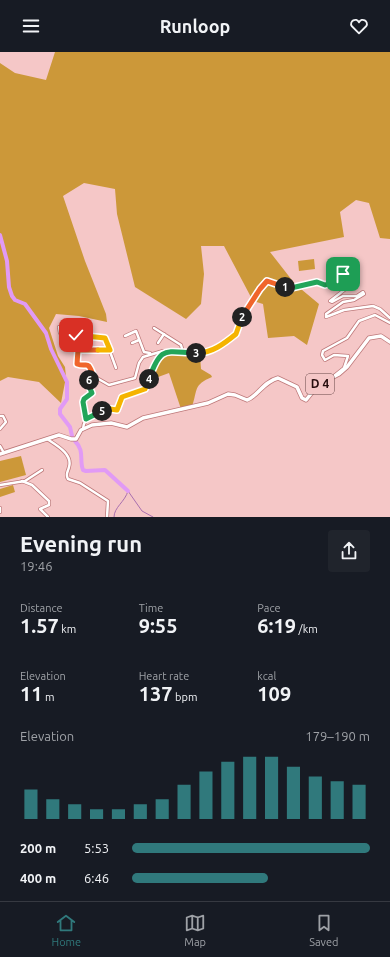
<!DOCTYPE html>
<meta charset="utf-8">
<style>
:root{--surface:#171b24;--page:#20242c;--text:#f1f3f6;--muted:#9ea1a6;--line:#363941;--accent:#30797c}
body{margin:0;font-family:Ubuntu,sans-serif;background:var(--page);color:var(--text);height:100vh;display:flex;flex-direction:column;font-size:15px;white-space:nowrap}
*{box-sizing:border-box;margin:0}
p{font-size:13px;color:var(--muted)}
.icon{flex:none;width:22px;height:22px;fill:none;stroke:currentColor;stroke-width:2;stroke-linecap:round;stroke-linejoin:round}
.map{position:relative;height:465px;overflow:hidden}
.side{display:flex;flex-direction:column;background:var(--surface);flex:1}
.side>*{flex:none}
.pin{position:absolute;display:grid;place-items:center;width:34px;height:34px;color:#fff;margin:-17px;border-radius:8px;box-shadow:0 2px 6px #0006}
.km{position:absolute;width:20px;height:20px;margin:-10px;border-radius:50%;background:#222;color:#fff;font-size:11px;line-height:20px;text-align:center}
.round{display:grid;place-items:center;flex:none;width:42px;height:42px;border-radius:4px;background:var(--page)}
.headline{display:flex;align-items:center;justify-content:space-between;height:68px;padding:0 20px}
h1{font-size:22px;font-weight:600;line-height:30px}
.metrics{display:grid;grid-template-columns:repeat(3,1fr);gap:6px;height:68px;padding:4px 20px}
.metrics div{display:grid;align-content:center}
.metrics b{font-size:20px;font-weight:600}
.metrics small{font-size:11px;font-weight:400}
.metrics p{font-size:11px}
.chart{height:112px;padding:8px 20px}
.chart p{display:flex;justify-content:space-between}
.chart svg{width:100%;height:72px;margin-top:4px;stroke:var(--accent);stroke-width:6}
ul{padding:0 20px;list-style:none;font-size:13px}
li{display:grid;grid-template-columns:64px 48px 1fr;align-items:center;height:30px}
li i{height:10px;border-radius:5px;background:var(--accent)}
header{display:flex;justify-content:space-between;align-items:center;height:52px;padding:0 20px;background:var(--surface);font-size:18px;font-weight:600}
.tab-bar{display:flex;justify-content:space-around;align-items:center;height:56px;border-top:1px solid var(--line);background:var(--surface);font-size:11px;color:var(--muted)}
.tab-bar a{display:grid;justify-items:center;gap:2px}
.tab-bar .selected{color:var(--accent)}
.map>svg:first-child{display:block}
</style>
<header><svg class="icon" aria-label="menu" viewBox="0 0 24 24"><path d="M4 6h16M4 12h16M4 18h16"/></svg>Runloop<svg class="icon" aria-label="heart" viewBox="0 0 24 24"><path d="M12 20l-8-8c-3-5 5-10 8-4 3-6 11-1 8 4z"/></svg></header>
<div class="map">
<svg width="390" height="465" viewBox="0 0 390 465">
<rect width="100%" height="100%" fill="#f5c7c7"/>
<g fill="#cc9839">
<path d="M 55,0 L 390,0 L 390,187 L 380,186 L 369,151 L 356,148 L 340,160 L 344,185 L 270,200 L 295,232 L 319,252 L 307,293 L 294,284 L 268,286 L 263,252 L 253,249 L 224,194 L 201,194 L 204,222 L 201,252 L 186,267 L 135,235 L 117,162 L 115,137 L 84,131 L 63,144 L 85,209 L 106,262 L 107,270 L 79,264 L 56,262 L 49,276 L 58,304 L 65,315 L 66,325 L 61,351 L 39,330 L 8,325 L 0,329 L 0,11 L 15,21 L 46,28 Z"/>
<path d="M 314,207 L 315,217 L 299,219 L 298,209 Z"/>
<path d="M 168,299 L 200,303 L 201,317 L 211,323 L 212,325 C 193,333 198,337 192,355 L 181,357 L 169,321 L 150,328 L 155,311 Z"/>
<path d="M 21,404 L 26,423 L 0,430 L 0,409 Z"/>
<path d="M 13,433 L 15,440 L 0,445 L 0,437 Z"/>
</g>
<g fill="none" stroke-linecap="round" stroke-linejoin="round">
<g stroke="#a96faf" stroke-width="1">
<path d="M 128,439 L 142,459 L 153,465"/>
<path d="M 114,465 C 114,455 125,450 128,439"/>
</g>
<g stroke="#e19af5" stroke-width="4">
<path d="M 0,183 L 7,209 L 9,235 L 12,244 L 15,248 L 25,252 L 46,281 L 51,297 L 67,330 L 67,347 L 60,357 L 60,362 L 70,375 L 72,384"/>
<path d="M 75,389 C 85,399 79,408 83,418 L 86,419 L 105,418 L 128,439"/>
</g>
<defs>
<g id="minor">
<path d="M 59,275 L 60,281 L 69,280 L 84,285 L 105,286 L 116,316"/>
<path d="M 154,276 L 181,293 L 183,300"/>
<path d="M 91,278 L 91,285"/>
<path d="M 125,284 L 136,279 L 144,300 L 150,301"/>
<path d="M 132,291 L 139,288"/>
<path d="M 158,291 L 164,282"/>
<path d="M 73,298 L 110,298"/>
<path d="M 78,298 L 77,312 L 88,312 L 93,323 L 88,332 L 92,341 L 84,347 L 86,367"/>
<path d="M 334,324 L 344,316 L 348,304 L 334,303 L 325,308 L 322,303 L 323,299 L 347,286 L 359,269 L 375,263 L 390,271"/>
<path d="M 95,325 L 109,333 L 135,326 L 139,311 L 143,305 L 163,299 L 165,301"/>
<path d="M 0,364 L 3,364 L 6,370 L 0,377"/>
<path d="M 83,377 C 84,360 104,358 117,358 L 122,345 L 145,337 L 155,311 L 166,300 L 201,302 L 224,293 L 236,283 L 243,261 L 261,234 L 267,229 L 288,236 L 317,230 L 325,233 L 334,230 L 339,224 L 348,221 L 353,225 L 352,232 L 330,249 L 332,250 L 343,244 L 357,244 L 363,240 L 364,242 L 354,248 L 343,250 L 326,262 L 326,265 L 344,258 L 373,254 L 380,257 L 390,266"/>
<path d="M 47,387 C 56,393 73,402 69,415 C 68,420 65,422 68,427 L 80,431 L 108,449 L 107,465"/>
<path d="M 0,394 L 4,401"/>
<path d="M 22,429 L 32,433 L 49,449 L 49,453 L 40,457 L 48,465"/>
<path d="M 0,433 L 25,429 L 42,418"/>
<path d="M 0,456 L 0,460"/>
</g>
<path id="major" d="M 0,402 L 59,383 L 71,387 L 76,387 L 81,378 L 92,373 L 111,371 L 127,375 L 143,366 L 208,351 L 228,342 L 235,343 L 247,348 C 258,344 263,330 278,326 L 297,335 L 302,346 L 306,348 L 318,333 L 339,322 L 347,315 L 369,286 L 381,284 L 390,290"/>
</defs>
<use href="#minor" stroke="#be7879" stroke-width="4"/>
<use href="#major" stroke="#be7879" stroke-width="5"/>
<use href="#minor" stroke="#fff" stroke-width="2.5"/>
<use href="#major" stroke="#fff" stroke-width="3.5"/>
</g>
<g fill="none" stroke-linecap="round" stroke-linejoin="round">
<defs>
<path id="split-1" d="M 285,235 L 291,236 L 317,230 L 325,233 L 334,230 L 343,222"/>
<path id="split-2" d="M 242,265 L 260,237 L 267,229 L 285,235"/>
<path id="split-3" d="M 196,301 C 211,302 225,291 236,282 L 242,265"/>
<path id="split-4" d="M 149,327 C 161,293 165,300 196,301"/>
<path id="split-5" d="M 102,359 L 110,357 L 117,358 L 122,345 L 145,337 L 149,327"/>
<path id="split-6" d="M 89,328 L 88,332 L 92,341 L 84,347 L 83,350 L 86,367 L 102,359"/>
<path id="split-7" d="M 89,328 L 93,323 C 87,307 88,316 77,312 L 78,298 L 98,298"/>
<path id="split-8" d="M 76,283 L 105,286 L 110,298 L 98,298"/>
</defs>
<use href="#split-1" stroke="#fff" stroke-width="8"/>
<use href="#split-2" stroke="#fff" stroke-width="8"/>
<use href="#split-3" stroke="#fff" stroke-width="8"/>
<use href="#split-4" stroke="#fff" stroke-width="8"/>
<use href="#split-5" stroke="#fff" stroke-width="8"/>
<use href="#split-6" stroke="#fff" stroke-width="8"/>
<use href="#split-7" stroke="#fff" stroke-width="8"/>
<use href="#split-8" stroke="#fff" stroke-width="8"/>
<use href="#split-1" stroke="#22a559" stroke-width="5"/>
<use href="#split-2" stroke="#f0652b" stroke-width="5"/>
<use href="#split-3" stroke="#f5b400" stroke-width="5"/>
<use href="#split-4" stroke="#22a559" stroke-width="5"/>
<use href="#split-5" stroke="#f5b400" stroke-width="5"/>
<use href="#split-6" stroke="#22a559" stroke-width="5"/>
<use href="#split-7" stroke="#f0652b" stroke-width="5"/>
<use href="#split-8" stroke="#f5b400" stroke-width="5"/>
</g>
<g text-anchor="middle" stroke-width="4" stroke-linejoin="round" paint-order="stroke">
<rect fill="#f5c7c7" stroke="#644445" stroke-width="1" x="306" y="322" width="28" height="20" rx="3"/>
<g font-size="12" font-weight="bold" fill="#260c0d">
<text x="320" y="336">D 4</text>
</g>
</g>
</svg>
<div class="pin" style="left:343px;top:222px;background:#1e9e55"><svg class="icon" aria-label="arrive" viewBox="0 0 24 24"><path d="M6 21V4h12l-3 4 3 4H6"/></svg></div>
<div class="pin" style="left:76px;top:283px;background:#d93025"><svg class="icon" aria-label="check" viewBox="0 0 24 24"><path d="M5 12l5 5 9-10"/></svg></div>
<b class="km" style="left:285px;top:235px">1</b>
<b class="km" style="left:242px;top:265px">2</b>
<b class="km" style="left:196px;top:301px">3</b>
<b class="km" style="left:149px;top:327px">4</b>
<b class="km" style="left:102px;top:359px">5</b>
<b class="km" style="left:89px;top:328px">6</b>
</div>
<section class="side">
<div class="headline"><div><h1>Evening run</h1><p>19:46</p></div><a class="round"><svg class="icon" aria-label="share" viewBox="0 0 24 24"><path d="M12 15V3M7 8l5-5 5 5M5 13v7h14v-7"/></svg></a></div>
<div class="metrics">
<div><p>Distance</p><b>1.57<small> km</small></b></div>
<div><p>Time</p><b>9:55</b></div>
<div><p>Pace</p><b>6:19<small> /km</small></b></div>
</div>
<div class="metrics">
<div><p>Elevation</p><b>11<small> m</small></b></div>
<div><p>Heart rate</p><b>137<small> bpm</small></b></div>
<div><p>kcal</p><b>109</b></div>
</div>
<div class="chart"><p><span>Elevation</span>179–190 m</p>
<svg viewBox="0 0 160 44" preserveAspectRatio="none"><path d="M5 44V26M15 44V32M25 44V35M35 44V38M45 44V38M55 44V35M65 44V32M75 44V23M85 44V15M95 44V9M105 44V6M115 44V6M125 44V12M135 44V18M145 44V21M155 44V23"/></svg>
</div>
<ul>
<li><b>200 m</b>5:53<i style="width:100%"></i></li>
<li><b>400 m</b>6:46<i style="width:57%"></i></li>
</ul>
</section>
<nav class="tab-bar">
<a class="selected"><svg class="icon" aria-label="home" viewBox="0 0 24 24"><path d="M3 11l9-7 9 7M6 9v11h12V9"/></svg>Home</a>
<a><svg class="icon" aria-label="map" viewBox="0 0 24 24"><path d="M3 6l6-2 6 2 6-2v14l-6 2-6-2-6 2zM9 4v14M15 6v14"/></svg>Map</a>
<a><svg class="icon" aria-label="saved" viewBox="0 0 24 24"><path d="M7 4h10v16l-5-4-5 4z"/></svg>Saved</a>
</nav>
